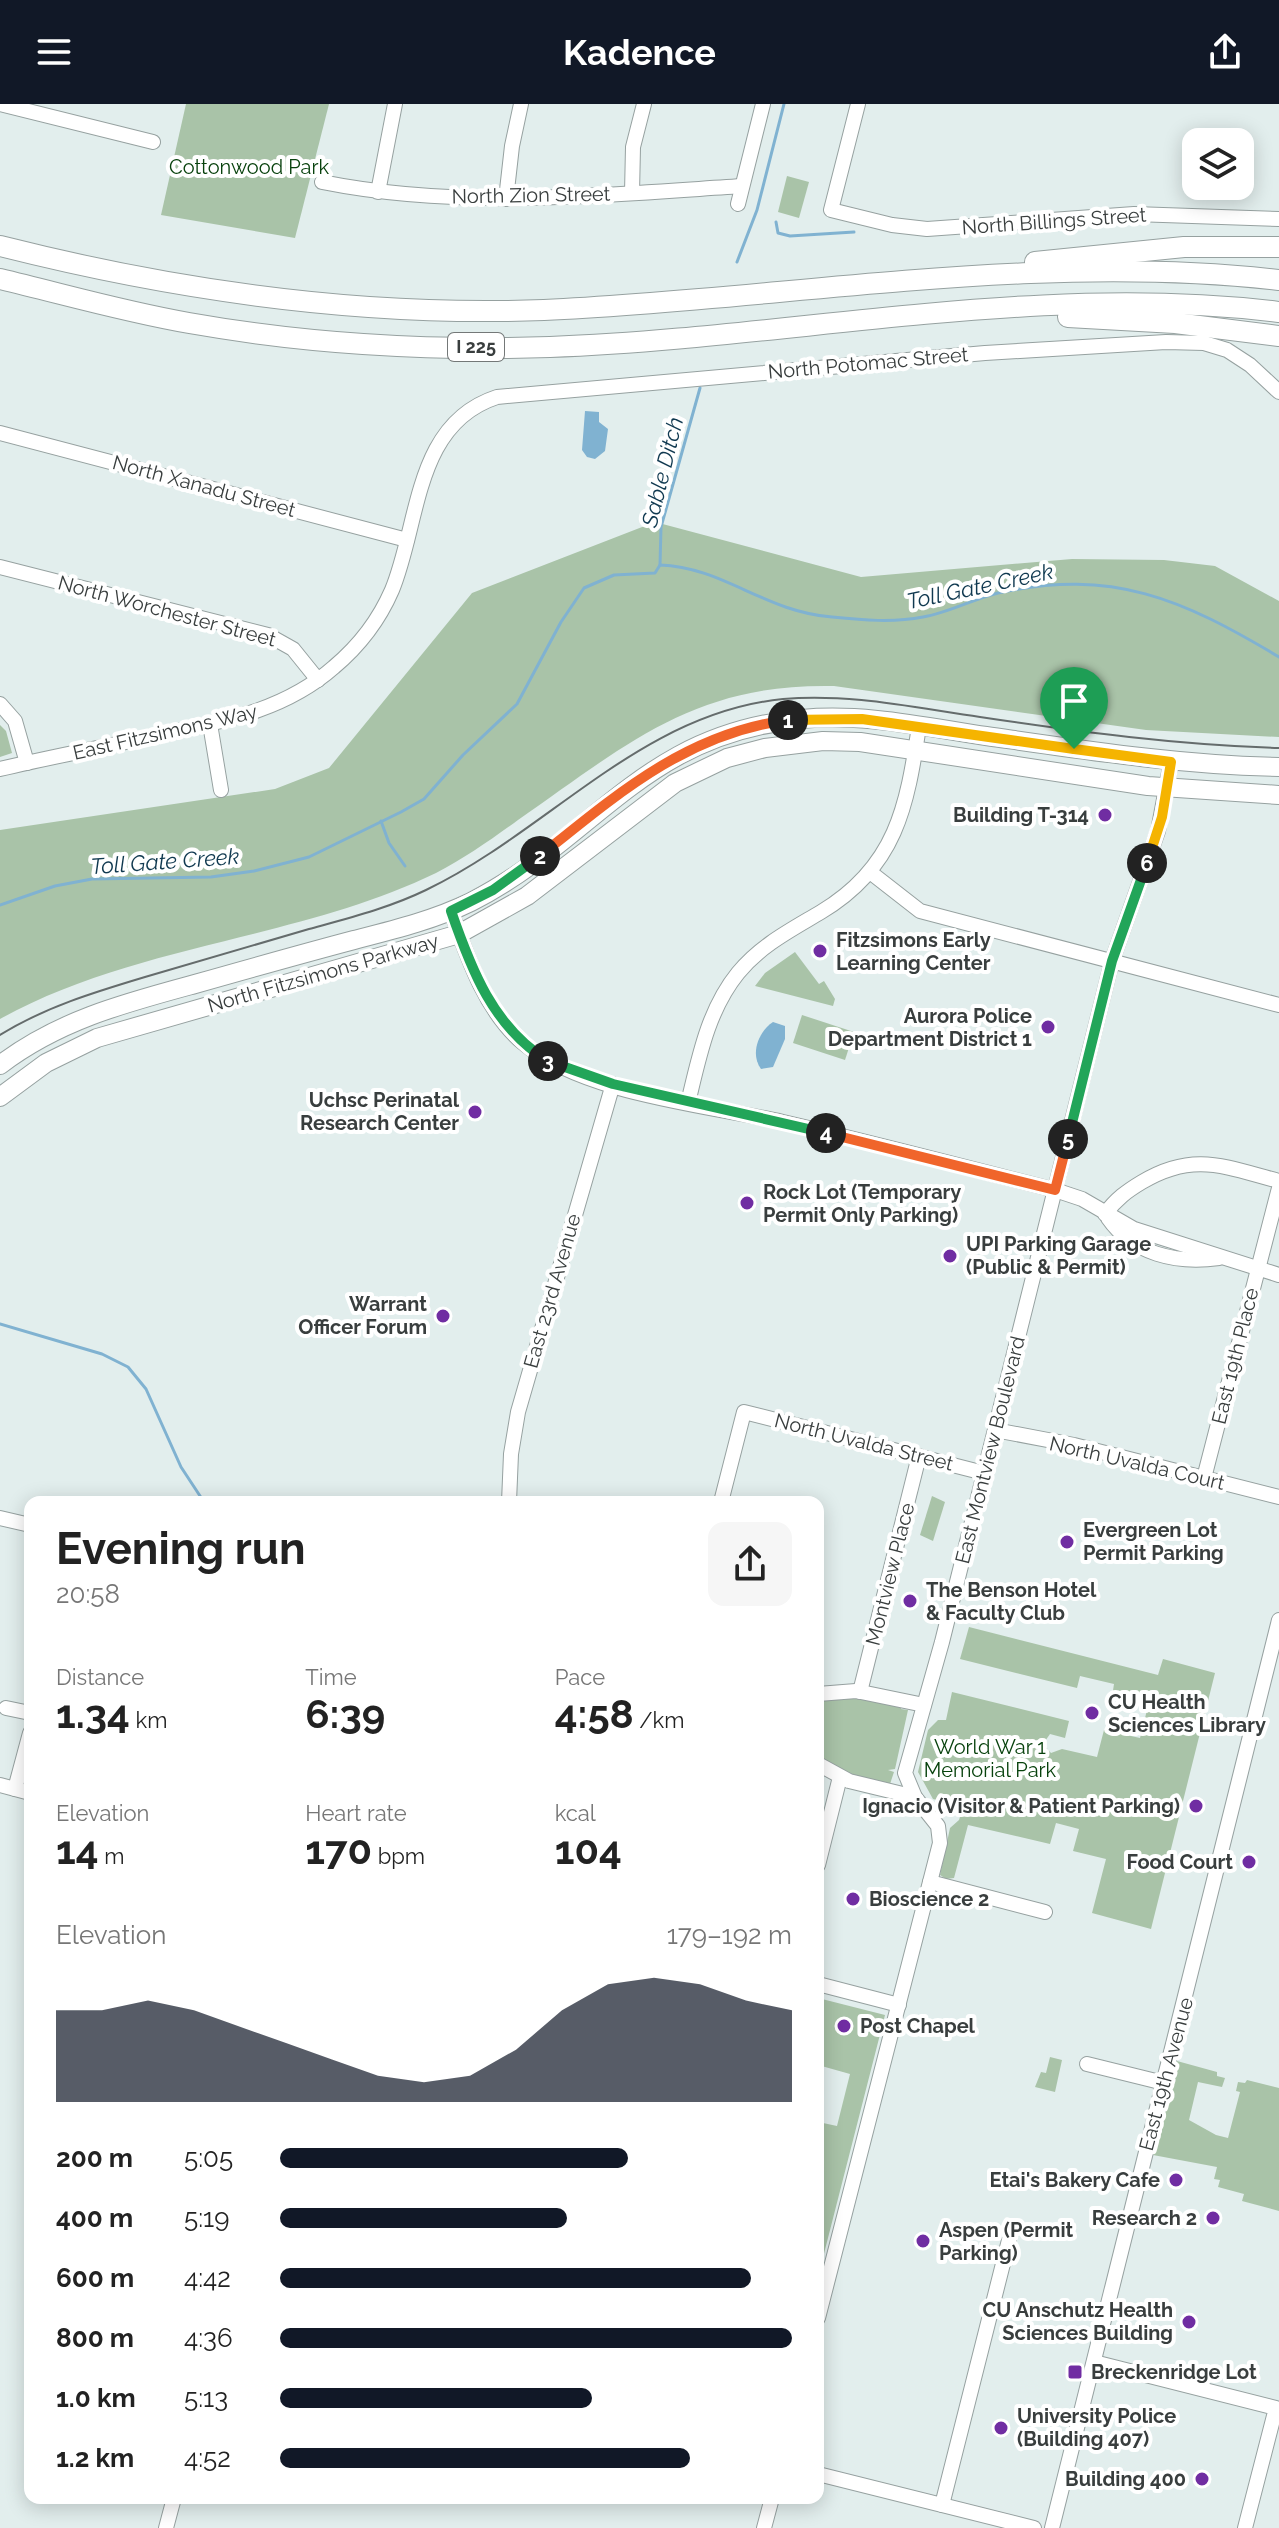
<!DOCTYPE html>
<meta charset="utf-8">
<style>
:root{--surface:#fff;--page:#f6f6f6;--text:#222;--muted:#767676;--accent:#111827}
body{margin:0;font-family:Raleway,sans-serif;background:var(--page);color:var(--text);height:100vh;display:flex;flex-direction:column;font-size:30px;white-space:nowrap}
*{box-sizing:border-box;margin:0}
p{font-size:26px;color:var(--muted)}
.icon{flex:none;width:44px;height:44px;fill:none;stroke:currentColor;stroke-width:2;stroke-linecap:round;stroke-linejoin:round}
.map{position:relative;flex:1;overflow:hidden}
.sheet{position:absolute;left:24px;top:1392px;width:800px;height:1008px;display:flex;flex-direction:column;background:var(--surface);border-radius:16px;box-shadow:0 4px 20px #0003}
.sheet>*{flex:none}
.tools{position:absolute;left:1182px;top:24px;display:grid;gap:16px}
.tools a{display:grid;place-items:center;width:72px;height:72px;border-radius:16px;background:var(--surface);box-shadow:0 4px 20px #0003;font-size:40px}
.pin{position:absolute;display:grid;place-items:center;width:68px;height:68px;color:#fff;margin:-82px -34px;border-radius:50% 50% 50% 0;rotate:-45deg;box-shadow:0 0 8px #0007}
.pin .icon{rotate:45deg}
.km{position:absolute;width:40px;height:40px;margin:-20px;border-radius:50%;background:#222;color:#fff;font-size:22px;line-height:40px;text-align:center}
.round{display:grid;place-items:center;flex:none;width:84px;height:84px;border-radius:16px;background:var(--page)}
.overview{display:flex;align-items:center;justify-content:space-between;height:136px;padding:0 32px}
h1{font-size:44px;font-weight:700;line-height:60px}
.stats{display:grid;grid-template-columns:repeat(3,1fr);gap:12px;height:136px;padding:8px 32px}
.stats div{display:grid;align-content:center}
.stats b{font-size:40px;font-weight:700}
.stats small{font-size:22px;font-weight:400}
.stats p{font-size:22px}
.chart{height:224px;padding:16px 32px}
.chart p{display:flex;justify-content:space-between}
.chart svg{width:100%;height:144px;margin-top:8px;fill:var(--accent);opacity:.7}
ul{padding:0 32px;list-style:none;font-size:26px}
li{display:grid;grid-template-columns:128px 96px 1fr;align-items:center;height:60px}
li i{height:20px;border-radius:10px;background:var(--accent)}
header{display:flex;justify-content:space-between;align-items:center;height:104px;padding:0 32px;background:var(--accent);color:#fff;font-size:36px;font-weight:700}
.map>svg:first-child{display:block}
</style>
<header><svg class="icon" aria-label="menu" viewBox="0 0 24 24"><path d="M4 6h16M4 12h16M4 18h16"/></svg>Kadence<svg class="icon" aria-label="share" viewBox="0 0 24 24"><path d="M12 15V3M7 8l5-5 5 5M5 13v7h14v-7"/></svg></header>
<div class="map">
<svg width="1279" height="2424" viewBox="0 0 1279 2424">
<rect width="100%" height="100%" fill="#e2eeed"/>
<g fill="#a9c3a8">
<path d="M 186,0 L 329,0 L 295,134 L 161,111 Z"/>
<path d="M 787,72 L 809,78 L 799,114 L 778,108 Z"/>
<path d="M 655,418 L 861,473 L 1072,455 L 1164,456 L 1215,462 L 1279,497 L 1279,633 L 1146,626 L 834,582 C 694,579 626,641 518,716 C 492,735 465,754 436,769 C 298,836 134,840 0,915 L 0,726 L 275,685 L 329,664 L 472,489 Z"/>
<path d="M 0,621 L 6,627 L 12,649 L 0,653 Z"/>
<path d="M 795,848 L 819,880 L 824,877 L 835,895 L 833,902 L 755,882 L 765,869 Z"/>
<path d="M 802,911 L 854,928 L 845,956 L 793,939 Z"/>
<path d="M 932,1392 L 945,1398 L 933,1437 L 920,1431 Z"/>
<path d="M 969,1523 L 1158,1571 L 1163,1555 L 1215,1569 L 1151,1825 L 1092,1809 L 1106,1755 L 1073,1747 L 1079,1725 L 1056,1719 L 1050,1740 L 968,1721 L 954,1774 L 946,1775 L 940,1771 L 950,1724 L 959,1716 L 963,1703 L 933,1695 L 918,1668 L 928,1626 L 938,1616 L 946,1616 L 952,1588 L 1069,1617 L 1065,1634 L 1050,1630 L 1043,1640 L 1051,1649 L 1062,1645 L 1097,1653 L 1104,1626 L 1140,1634 L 1148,1602 L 1112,1593 L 1114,1580 L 1080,1572 L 1077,1584 L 960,1555 Z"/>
<path d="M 854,1592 L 902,1601 L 901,1605 L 908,1606 L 895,1665 L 888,1666 L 894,1668 L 890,1680 L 843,1670 L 818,1653 L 818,1597 Z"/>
<path d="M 818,1894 L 885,1911 L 818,2173 L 818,2031 L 823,2019 L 837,2022 L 850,1970 L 818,1961 Z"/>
<path d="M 1050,1953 L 1062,1956 L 1055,1988 L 1035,1983 L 1041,1968 L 1046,1969 Z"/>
<path d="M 1177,1957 L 1217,1968 L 1217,1972 L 1225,1974 L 1222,1983 L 1198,1978 L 1189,2016 L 1216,2031 L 1228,2034 L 1240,1988 L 1236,1987 L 1238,1978 L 1245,1979 L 1247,1976 L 1279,1984 L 1279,2107 L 1242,2097 L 1244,2090 L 1218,2083 L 1220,2076 L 1214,2075 L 1217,2063 L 1153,2051 Z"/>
</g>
<g fill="#80b2d1">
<path d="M 585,307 L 599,308 L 599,318 L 608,325 L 605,347 L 595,355 L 587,353 L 582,346 Z"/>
<path d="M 773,918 L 785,922 L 785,935 L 773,963 L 761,965 C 750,950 758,928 773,918 Z"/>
</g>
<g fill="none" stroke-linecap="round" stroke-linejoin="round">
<g stroke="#80b2d1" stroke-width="3">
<path d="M 776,118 L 778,129 L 790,132 L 854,128"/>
<path d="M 737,158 L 757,106 L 784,0"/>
<path d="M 660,461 L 661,423 L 700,284"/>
<path d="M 381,717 L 389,739 L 405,762"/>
<path d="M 0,801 L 55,782 L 92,775 L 211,773 L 254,767 L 309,753 L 401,708 L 424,695 L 463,651 L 517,600 L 561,518 L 584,484 L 614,471 L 655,469 L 660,461 C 723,463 765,508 832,513 C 862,516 893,519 923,513 C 948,509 973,495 998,489 C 1113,464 1182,495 1279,553"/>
<path d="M 0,1220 L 102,1250 L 128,1263 L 146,1285 L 181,1363 L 204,1398"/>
</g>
<defs>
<g id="minor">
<path d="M 0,0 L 153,38"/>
<path d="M 858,0 L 831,106 L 892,121 L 927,125 L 1134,110 L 1279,115"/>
<path d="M 322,78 C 461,106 602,91 742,82"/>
<path d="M 378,88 L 395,0"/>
<path d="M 632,89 L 633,43 L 644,0"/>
<path d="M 506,95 L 512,42 L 521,0"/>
<path d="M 738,100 L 763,0"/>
<path d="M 0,329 L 407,436"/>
<path d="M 0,463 L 268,531 L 293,545 L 318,576"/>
<path d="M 0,600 L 15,617 L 27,659"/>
<path d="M 210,620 L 221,686"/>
<path d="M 0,665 C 51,653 103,643 155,632 C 219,618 283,608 334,563 C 359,542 379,516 392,486 C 420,418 414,320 497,293 L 985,249 L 1166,238 L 1204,239 L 1227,246 L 1250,261 L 1279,288"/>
<path d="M 870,768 L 920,807 L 1279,901"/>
<path d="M 451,807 C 467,852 485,907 523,939 C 584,990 706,1001 783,1018 C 874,1039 965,1063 1055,1086 L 1082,1095 L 1134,1125 L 1279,1171"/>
<path d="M 688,999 C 699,953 708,906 738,869 C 761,841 791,826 821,808 C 896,763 907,703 919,622"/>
<path d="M 1105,1110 C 1116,1095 1127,1087 1142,1078 C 1194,1047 1225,1063 1279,1077"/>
<path d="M 1108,1114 C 1133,1150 1176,1160 1219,1154"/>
<path d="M 995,1326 L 1074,1341 L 1279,1393"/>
<path d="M 1204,1374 L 1279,1084"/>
<path d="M 509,1398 L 511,1350 L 518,1308 L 613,980"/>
<path d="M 721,1398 L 744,1308 L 984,1369"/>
<path d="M 0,1414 L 30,1421"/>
<path d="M 860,1588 L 919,1352"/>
<path d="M 818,1590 L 856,1587 L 924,1601"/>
<path d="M 6,1604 L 30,1609"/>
<path d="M 818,1660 L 849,1677 L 915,1693"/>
<path d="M 0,1681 L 30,1689"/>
<path d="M 15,1685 L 30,1629"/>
<path d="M 818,1761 L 840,1673"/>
<path d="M 930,1778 L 1045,1808"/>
<path d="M 818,1880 L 899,1901"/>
<path d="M 1087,1960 L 1164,1979"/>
<path d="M 818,2214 L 940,1739 L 938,1722 L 915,1693 L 905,1669 L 942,1538 L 1112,857 L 1158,727 L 1171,658"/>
<path d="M 1094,2258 L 1276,2304 L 1245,2424"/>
<path d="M 818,2370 L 1034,2424"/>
<path d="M 942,2401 L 1009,2136"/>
<path d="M 166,2424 L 174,2394"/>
<path d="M 764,2424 L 772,2394"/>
<path d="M 1052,2424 L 1279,1516"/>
</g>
<g id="major">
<path d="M 0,961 C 59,916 125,899 195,880 C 248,865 301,850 354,836 C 393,826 434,816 471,798 C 596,734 643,629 802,615 C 863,609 926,623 986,632 C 1084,646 1180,661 1279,663"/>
<path d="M 0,993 L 46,959 L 97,934 L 459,830 L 527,792 L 675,679 L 727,654 L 765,644 L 823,637 L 860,638 L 1148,682 L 1279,691"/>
</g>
<g id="highway">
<path d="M 0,142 C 178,187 359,213 544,206 C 788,195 1034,148 1279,176"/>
<path d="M 1035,158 L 1184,143 L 1279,143"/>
<path d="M 0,175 C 63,190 125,208 189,219 C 308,240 429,247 550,243 C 793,234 1036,178 1279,208"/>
<path d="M 1068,213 L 1175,219 L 1279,232"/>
</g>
</defs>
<use href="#minor" stroke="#96a1a0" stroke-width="16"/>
<use href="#major" stroke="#96a1a0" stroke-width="20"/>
<use href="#highway" stroke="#96a1a0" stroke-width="22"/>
<use href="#minor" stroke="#fff" stroke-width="14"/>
<use href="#major" stroke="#fff" stroke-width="18"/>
<use href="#highway" stroke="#fff" stroke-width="20"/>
<path stroke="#656c6c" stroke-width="2" d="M 0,931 C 45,903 95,888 145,873 C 200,857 255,841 309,825 C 349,814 389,804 426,786 C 549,727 641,609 783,595 C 849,589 916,604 980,613 C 1080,628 1178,641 1279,644"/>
</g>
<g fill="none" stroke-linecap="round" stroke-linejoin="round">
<defs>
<path id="split-1" d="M 788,616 L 862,615 L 1074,645"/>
<path id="split-2" d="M 540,752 C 616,691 687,629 788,616"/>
<path id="split-3" d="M 540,752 L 493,786 L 451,807 C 471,865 493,923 548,957"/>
<path id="split-4" d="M 548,957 L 613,980 L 826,1029"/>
<path id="split-5" d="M 826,1029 L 1055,1086 L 1068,1035"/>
<path id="split-6" d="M 1068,1035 L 1112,857 L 1147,759"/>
<path id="split-7" d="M 1074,645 L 1171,658 L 1162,713 L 1147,759"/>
</defs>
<use href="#split-1" stroke="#fff" stroke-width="16"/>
<use href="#split-2" stroke="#fff" stroke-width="16"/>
<use href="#split-3" stroke="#fff" stroke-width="16"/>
<use href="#split-4" stroke="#fff" stroke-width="16"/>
<use href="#split-5" stroke="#fff" stroke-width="16"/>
<use href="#split-6" stroke="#fff" stroke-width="16"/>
<use href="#split-7" stroke="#fff" stroke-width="16"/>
<use href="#split-1" stroke="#f5b400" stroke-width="10"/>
<use href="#split-2" stroke="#f0652b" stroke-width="10"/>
<use href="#split-3" stroke="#22a559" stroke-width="10"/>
<use href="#split-4" stroke="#22a559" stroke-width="10"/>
<use href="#split-5" stroke="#f0652b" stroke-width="10"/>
<use href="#split-6" stroke="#22a559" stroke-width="10"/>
<use href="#split-7" stroke="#f5b400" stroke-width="10"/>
</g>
<g fill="#702da2" stroke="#fff" stroke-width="3">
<circle cx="1105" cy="711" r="8"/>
<circle cx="820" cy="847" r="8"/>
<circle cx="1048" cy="923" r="8"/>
<circle cx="475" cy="1008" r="8"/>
<circle cx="747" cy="1099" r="8"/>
<circle cx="950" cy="1152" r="8"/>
<circle cx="443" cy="1212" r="8"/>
<circle cx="1067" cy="1438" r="8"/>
<circle cx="910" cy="1497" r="8"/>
<circle cx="1092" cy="1609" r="8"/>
<circle cx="1196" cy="1702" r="8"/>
<circle cx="1249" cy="1758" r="8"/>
<circle cx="853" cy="1795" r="8"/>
<circle cx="844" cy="1922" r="8"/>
<circle cx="1176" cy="2076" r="8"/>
<circle cx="1213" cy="2114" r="8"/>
<circle cx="923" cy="2137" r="8"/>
<circle cx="1189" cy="2218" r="8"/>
<rect x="1067" y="2260" width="16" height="16" rx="4"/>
<circle cx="1001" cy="2324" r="8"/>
<circle cx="1202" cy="2375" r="8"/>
</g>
<g text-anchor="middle" stroke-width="8" stroke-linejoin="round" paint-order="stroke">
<rect fill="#fff" stroke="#747878" stroke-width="2" x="448" y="229" width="56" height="28" rx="6"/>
<g font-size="18" font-weight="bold" fill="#393e3e">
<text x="476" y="249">I 225</text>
</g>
<g font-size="20" fill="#08420d" stroke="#fff">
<text x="249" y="70">Cottonwood Park</text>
<text x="990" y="1650">World War 1<tspan x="990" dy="23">Memorial Park</tspan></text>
</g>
<g font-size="20" fill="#393e3e" stroke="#fff">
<text transform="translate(531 91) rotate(-1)" y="7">North Zion Street</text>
<text transform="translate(1054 117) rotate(-4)" y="7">North Billings Street</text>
<text transform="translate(868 259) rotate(-5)" y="7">North Potomac Street</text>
<text transform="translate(204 382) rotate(15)" y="7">North Xanadu Street</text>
<text transform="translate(167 507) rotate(15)" y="7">North Worchester Street</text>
<text transform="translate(165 628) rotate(-13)" y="7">East Fitzsimons Way</text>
<text transform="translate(323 869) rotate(-16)" y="7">North Fitzsimons Parkway</text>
<text transform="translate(552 1187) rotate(-74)" y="7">East 23rd Avenue</text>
<text transform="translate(1235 1252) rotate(-76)" y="7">East 19th Place</text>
<text transform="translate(864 1338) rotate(14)" y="7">North Uvalda Street</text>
<text transform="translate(990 1346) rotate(-76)" y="7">East Montview Boulevard</text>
<text transform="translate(1137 1359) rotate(13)" y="7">North Uvalda Court</text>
<text transform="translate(890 1470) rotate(-76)" y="7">Montview Place</text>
<text transform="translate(1166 1970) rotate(-75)" y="7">East 19th Avenue</text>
</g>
<g font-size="20" font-weight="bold" fill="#393e3e" stroke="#fff" text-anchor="start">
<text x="1089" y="718" text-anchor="end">Building T-314</text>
<text x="836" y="843">Fitzsimons Early<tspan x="836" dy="23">Learning Center</tspan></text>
<text x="1032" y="919" text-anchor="end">Aurora Police<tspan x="1032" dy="23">Department District 1</tspan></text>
<text x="459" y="1003" text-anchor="end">Uchsc Perinatal<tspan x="459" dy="23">Research Center</tspan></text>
<text x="763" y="1095">Rock Lot (Temporary<tspan x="763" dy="23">Permit Only Parking)</tspan></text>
<text x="966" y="1147">UPI Parking Garage<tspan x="966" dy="23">(Public &amp; Permit)</tspan></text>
<text x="427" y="1207" text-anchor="end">Warrant<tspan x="427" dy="23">Officer Forum</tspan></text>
<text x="1083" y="1433">Evergreen Lot<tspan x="1083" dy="23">Permit Parking</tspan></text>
<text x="926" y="1493">The Benson Hotel<tspan x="926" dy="23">&amp; Faculty Club</tspan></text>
<text x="1108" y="1605">CU Health<tspan x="1108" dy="23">Sciences Library</tspan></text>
<text x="1180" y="1709" text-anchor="end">Ignacio (Visitor &amp; Patient Parking)</text>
<text x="1233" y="1765" text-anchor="end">Food Court</text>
<text x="869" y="1802">Bioscience 2</text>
<text x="860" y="1929">Post Chapel</text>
<text x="1160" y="2083" text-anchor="end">Etai's Bakery Cafe</text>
<text x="1197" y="2121" text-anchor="end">Research 2</text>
<text x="939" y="2133">Aspen (Permit<tspan x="939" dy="23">Parking)</tspan></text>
<text x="1173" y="2213" text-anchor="end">CU Anschutz Health<tspan x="1173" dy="23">Sciences Building</tspan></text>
<text x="1091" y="2275">Breckenridge Lot</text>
<text x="1017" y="2319">University Police<tspan x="1017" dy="23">(Building 407)</tspan></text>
<text x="1186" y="2382" text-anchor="end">Building 400</text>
</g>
<g font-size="22" font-style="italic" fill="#103950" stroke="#fff">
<text transform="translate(662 368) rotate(-76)" y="8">Sable Ditch</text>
<text transform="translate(980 482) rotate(-12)" y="8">Toll Gate Creek</text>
<text transform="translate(165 757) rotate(-4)" y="8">Toll Gate Creek</text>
</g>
</g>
</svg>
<div class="tools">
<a><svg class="icon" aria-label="layers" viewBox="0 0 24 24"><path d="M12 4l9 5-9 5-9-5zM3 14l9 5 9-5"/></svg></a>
</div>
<div class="pin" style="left:1074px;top:645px;background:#1e9e55"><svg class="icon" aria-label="arrive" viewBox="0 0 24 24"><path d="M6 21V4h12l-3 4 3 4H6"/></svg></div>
<b class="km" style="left:788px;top:616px">1</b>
<b class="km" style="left:540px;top:752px">2</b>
<b class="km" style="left:548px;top:957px">3</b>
<b class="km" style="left:826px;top:1029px">4</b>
<b class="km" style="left:1068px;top:1035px">5</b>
<b class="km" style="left:1147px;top:759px">6</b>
<section class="sheet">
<div class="overview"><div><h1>Evening run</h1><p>20:58</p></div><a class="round"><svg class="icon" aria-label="share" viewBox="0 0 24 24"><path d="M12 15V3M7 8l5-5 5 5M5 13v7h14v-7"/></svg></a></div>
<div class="stats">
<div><p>Distance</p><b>1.34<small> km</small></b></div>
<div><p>Time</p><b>6:39</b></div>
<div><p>Pace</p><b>4:58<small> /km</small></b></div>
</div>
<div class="stats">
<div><p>Elevation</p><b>14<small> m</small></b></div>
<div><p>Heart rate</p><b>170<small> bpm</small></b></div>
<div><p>kcal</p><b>104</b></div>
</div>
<div class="chart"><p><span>Elevation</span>179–192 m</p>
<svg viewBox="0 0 160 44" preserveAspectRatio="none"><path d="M0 44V16L10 16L20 13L30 16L40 21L50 26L60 31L70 36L80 38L90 36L100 28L110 16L120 8L130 6L140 8L150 13L160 16V44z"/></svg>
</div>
<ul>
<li><b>200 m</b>5:05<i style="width:68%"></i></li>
<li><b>400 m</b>5:19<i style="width:56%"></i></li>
<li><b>600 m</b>4:42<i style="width:92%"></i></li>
<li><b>800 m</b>4:36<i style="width:100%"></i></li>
<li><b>1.0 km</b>5:13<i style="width:61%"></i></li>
<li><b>1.2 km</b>4:52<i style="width:80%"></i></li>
</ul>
</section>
</div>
